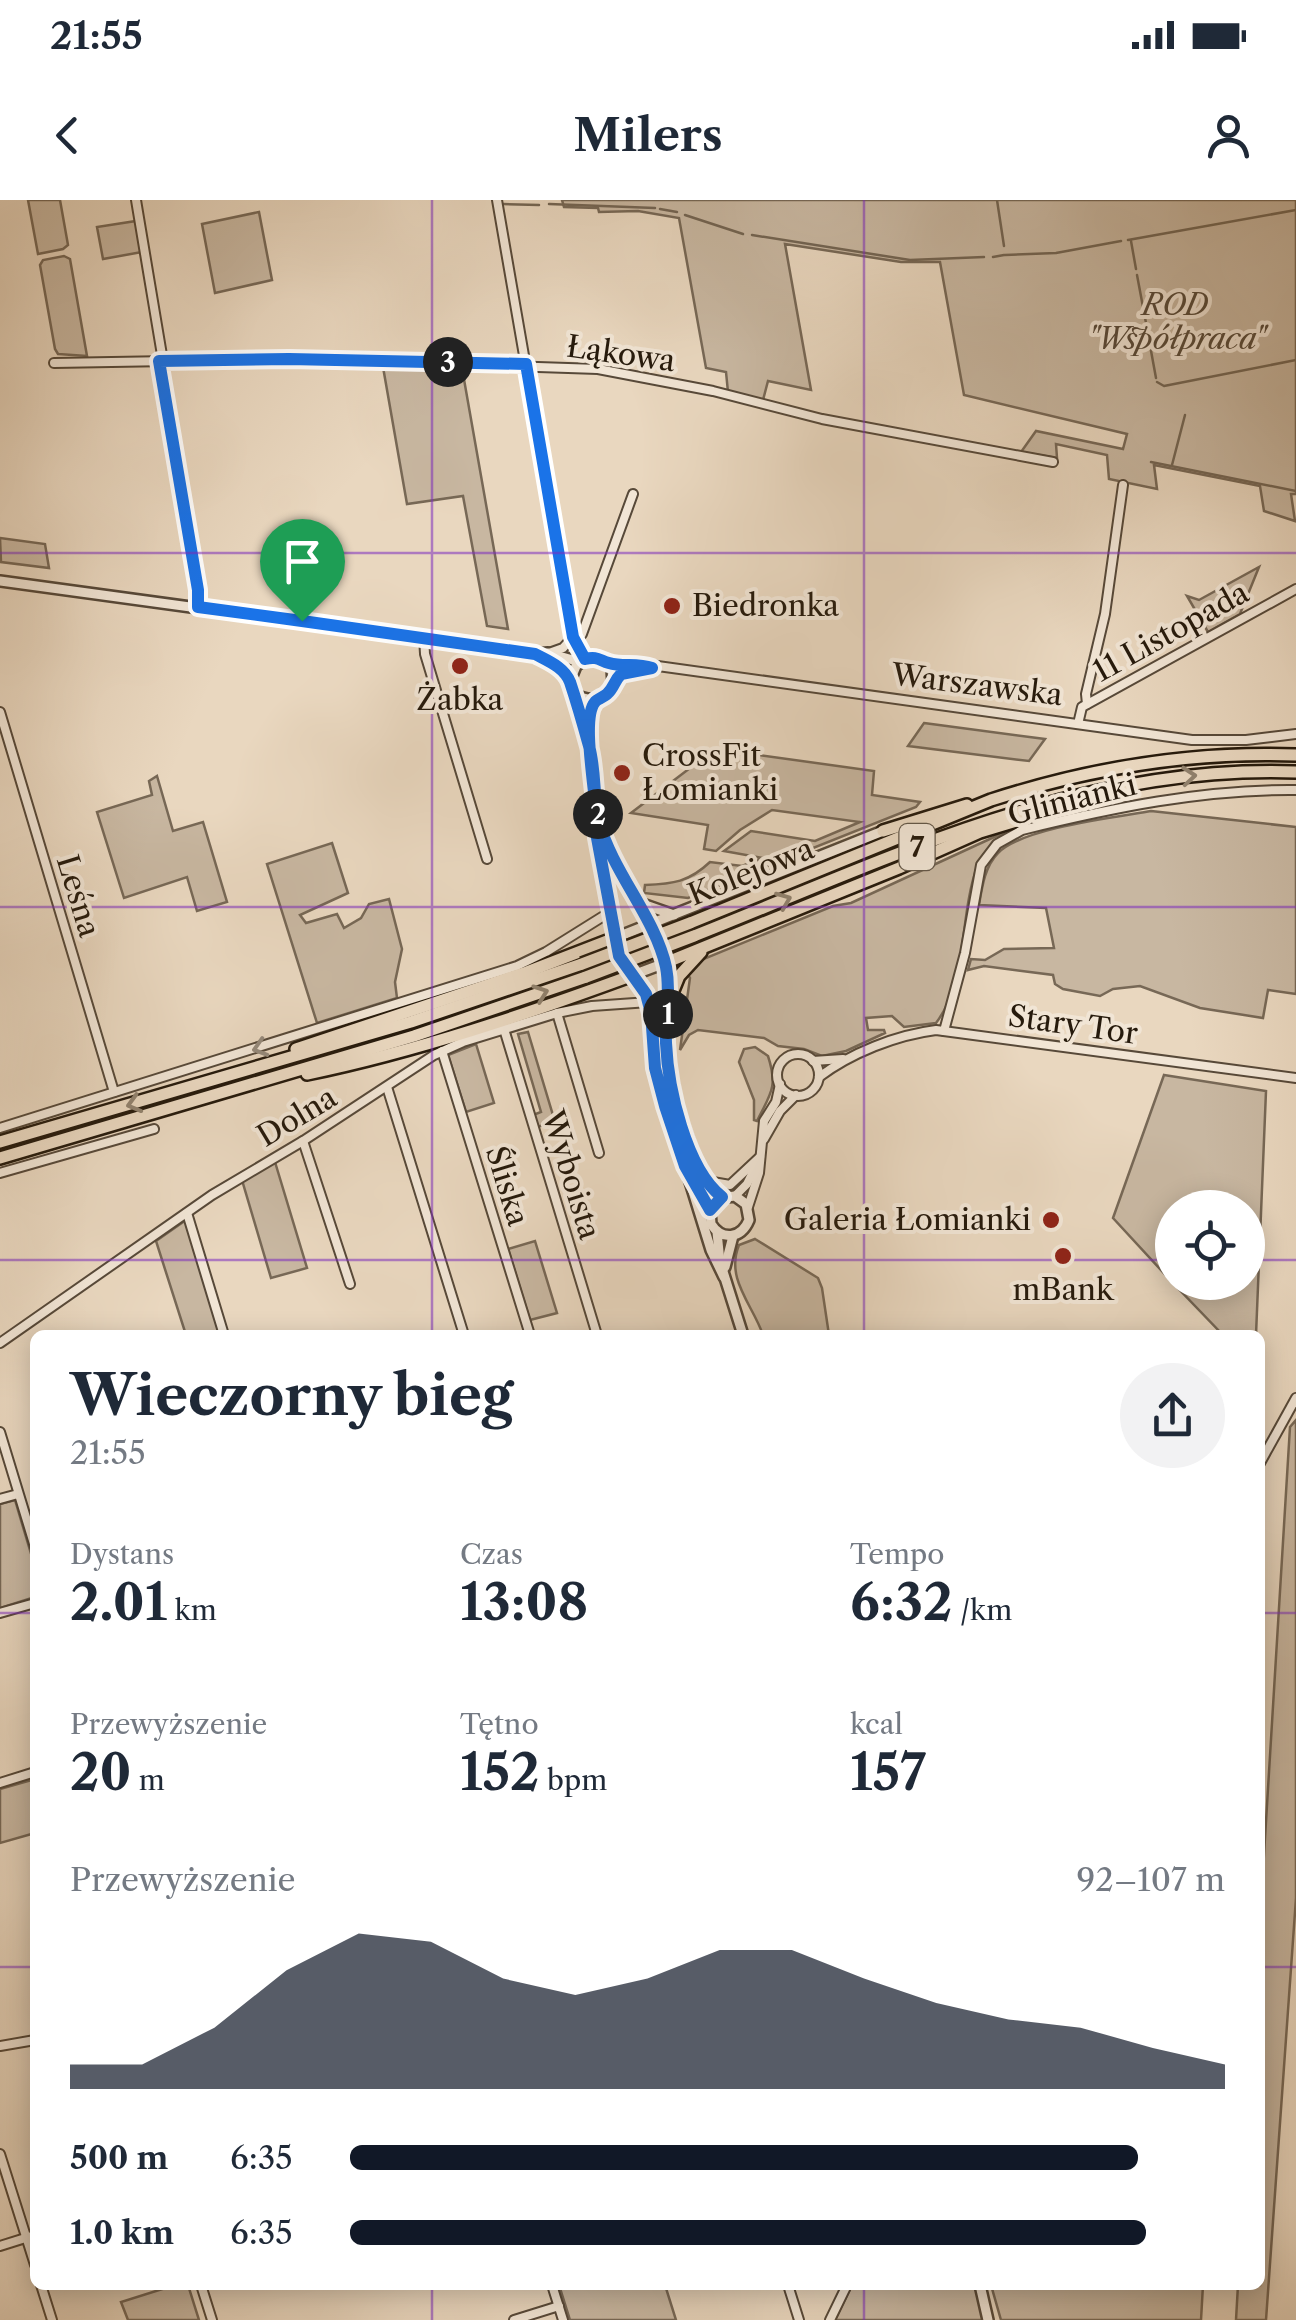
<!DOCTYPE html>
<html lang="pl">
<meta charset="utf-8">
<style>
:root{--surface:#fff;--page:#f2f2f3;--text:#1f2937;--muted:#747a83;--accent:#111827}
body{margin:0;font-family:"Libre Caslon Text",serif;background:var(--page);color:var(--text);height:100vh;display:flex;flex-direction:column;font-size:38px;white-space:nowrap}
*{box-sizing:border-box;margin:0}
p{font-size:32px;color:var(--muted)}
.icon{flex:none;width:55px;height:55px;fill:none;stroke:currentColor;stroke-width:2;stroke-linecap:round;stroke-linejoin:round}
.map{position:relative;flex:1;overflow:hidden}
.side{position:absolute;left:30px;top:1130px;width:1235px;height:960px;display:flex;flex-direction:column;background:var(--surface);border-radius:15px;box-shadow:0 5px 25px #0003}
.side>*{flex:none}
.controls{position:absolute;left:1155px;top:990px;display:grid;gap:20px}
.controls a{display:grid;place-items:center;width:110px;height:110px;border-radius:50%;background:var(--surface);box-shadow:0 5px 25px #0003;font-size:50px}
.pin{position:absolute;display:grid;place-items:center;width:85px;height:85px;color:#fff;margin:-102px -42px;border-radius:50% 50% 50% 0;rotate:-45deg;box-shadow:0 0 10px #0007}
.pin .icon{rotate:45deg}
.km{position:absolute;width:50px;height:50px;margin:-25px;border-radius:50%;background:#222;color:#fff;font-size:28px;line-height:50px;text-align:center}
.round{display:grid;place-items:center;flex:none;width:105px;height:105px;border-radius:52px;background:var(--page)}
.overview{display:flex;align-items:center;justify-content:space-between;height:170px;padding:0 40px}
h1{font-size:55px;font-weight:800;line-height:75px}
.stats{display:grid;grid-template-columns:repeat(3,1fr);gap:15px;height:170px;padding:10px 40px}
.stats div{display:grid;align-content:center}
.stats b{font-size:50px;font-weight:800}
.stats small{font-size:28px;font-weight:400}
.stats p{font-size:28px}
.chart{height:280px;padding:20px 40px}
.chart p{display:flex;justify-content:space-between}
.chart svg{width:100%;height:180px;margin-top:10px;fill:var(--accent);opacity:.7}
ul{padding:0 40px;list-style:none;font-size:32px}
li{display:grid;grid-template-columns:160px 120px 1fr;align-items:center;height:75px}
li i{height:25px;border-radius:12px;background:var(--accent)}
.status{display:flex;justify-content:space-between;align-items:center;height:70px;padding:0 50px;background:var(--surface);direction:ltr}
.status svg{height:28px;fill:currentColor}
header{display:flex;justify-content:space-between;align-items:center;height:130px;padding:0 40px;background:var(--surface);font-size:45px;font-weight:800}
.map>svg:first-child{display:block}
</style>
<div class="status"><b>21:55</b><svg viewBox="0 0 49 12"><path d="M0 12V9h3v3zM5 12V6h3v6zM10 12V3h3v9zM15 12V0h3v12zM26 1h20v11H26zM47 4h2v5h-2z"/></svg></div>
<header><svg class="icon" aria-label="back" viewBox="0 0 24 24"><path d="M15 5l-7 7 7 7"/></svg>Milers<svg class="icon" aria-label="person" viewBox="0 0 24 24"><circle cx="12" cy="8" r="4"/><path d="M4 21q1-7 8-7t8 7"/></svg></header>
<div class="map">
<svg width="1296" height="2120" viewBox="0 0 1296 2120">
<rect width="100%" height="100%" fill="#e9d7bf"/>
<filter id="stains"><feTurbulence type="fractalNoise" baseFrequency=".002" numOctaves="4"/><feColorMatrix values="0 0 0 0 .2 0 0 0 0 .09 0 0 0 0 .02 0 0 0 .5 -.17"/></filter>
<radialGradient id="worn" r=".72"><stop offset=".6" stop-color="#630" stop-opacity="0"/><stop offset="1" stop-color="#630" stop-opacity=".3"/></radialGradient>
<g fill="#c8b7a1" stroke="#776856" stroke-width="2.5">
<path d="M 28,0 L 60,0 L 68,45 L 63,49 L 38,54 Z"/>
<path d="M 562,0 L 1296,0 L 1296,294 L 1291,294 L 1295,321 L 1264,311 L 1260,286 L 1154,265 L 1157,289 L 1109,279 L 1107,255 L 1056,244 L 1057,258 L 1021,252 L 1036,231 L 1123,249 L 1127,234 L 964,195 L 940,62 L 901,62 L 785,44 L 811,190 L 768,181 L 763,200 L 728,192 L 726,172 L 706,168 L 679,18 L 638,11 L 599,12 L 598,8 L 564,7 Z"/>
<path d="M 259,12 L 272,80 L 215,93 L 202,24 Z"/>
<path d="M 136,21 L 142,52 L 103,59 L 97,27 Z"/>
<path d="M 64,56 L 70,59 L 87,156 L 58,154 L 55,149 L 40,65 L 43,60 Z"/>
<path d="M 383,167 L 462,168 L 508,429 L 487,426 L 463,296 L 407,304 Z"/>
<path d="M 0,338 L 45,344 L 49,368 L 1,362 Z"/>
<path d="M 1259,367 L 1240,414 L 1208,432 L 1187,396 L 1199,400 Z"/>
<path d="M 924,523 L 1045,539 L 1029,561 L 908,546 Z"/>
<path d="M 715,549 L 874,571 L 872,595 L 920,602 L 916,607 L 688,698 L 644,693 L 645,685 C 673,684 689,682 710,662 L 742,666 L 763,658 L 724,651 L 751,631 L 815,641 L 860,622 L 772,610 L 740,630 L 716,651 L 704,649 L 708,625 L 631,613 Z"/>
<path d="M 157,576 L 173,631 L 203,622 L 227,702 L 197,711 L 187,677 L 124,698 L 97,612 L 152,595 L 149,581 Z"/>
<path d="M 1151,611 L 1296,627 L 1296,794 L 1268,790 L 1263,818 L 1200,808 L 1140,786 L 1113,789 L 1100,796 L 1063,789 L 1055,784 L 1053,775 L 984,766 L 968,770 L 971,759 L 985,760 L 1004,749 L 1054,748 L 1046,708 L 979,705 C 982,687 985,666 998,653 C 1022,628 1116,617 1151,611 Z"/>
<path d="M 1005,632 C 995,642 982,652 977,667 C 959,717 968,781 936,823 L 904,827 L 892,816 L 866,818 L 868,830 L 884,830 L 885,833 L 846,851 L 822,856 L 804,849 L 778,846 L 764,838 L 698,830 L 689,835 L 680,850 L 690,778 L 687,773 L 701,760 L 833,706 L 851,703 Z"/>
<path d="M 332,643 L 348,693 L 300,715 L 306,723 L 337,714 L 344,728 L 361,718 L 369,704 L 389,699 L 402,749 L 395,782 L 397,798 L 317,823 L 267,664 Z"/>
<path d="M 528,832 L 555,922 L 537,927 L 533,915 L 541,912 L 518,834 Z"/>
<path d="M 476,844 L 494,903 L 466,912 L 448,855 Z"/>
<path d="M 755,847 L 768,856 C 778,887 771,893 757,921 L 754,920 L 754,900 L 739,862 L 744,849 Z"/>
<path d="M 1164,875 L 1266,891 L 1256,1135 L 1223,1135 L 1173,1083 L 1248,1082 L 1248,1008 L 1172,1008 L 1172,1082 L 1113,1018 Z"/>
<path d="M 275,962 L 307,1068 L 271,1078 L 242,980 Z"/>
<path d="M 186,1020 L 220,1135 L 186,1135 L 156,1041 Z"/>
<path d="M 755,1039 L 818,1078 L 822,1088 L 829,1135 L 763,1135 C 753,1105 725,1079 739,1045 Z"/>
<path d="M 535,1041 L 557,1113 L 530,1120 L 508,1049 Z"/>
<path d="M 1296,1220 L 1296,1698 L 1266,2120 L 1236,2120 L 1238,2085 L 1260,2085 L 1260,1720 L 1290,1227 Z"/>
<path d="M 15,1300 L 35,1367 L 35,1397 L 0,1408 L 0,1304 Z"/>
<path d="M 35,1579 L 35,1633 L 0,1643 L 0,1589 Z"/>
<path d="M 175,2085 L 188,2085 L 199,2120 L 128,2120 L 121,2102 Z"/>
<path d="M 559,2085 L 665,2085 L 676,2120 L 570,2120 Z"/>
<path d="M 852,2085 L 977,2085 L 984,2120 L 835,2120 Z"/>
<path d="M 991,2085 L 1203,2085 L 1201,2120 L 1001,2120 Z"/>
</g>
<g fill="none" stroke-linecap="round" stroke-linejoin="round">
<g stroke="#736553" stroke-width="2.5">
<path d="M 997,0 L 1004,46"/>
<path d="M 503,4 L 539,5"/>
<path d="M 549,4 L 655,8"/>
<path d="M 660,9 L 677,12"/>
<path d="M 685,15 L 743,34"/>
<path d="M 752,35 L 910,60 L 984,57"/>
<path d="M 1128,40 L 1296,10"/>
<path d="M 1131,41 L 1136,69"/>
<path d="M 1005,55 L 1056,53 L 1121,41"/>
<path d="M 993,57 L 1004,55"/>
<path d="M 1137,75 L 1146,123"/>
<path d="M 1147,129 L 1156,178"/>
<path d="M 1157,182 L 1164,186 L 1296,160"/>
<path d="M 1151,262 L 1296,291"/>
<path d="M 1172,265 L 1185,215"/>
</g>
<defs>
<g id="minor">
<path d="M 136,0 L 163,161"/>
<path d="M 497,0 L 572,432 L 585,459"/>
<path d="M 159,161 L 198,389 L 198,407"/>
<path d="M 54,163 L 289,159 L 598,169 L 713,191 L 822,219 L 1053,262"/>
<path d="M 424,437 L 425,454 L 487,659"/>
<path d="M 576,442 L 582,434 L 633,294"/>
<path d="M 549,453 L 563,448 L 573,437"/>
<path d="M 608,463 L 629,462 L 1192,540 L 1246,540 L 1296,534"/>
<path d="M 614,480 L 624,472 L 647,468"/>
<path d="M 1087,504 L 1086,494 L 1105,414 L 1123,285"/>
<path d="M 0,512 L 114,892"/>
<path d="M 1078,524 L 1082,507 L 1296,389"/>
<path d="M 557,813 L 599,953"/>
<path d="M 504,829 L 597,1135"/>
<path d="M 944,831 L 965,753 L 981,665 L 997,644 L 1022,630 C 1112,608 1203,589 1296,590"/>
<path d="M 442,851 L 530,1135"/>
<circle cx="798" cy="875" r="21"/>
<path d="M 813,861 L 843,859"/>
<path d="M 819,877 C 851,853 896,835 936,830 L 1296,878"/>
<path d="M 387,887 L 464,1135"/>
<path d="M 0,928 L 517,766 L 546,752 L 610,712"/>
<path d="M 764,939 L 780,911 L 796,895"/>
<path d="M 303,941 L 350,1084"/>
<path d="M 0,973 L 154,929"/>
<path d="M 707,981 L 730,985 L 760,957"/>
<path d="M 735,996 L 747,984 L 756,966"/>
<path d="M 748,1007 L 759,973 L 764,921 L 776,902 L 780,884"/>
<path d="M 187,1013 L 224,1135"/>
<path d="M 0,1143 L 212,995 L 303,941 L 434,855 L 463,842 L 557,813 L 592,806 L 649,802"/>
<path d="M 0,1232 L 35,1347"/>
<path d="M 1260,1263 L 1296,1198"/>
<path d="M 0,1299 L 18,1294"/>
<path d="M 0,1413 L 35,1403"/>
<path d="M 0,1583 L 35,1572"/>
<path d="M 0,1846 L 35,1840"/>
<path d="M 0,1954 L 35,2065"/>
<path d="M 0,2046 L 35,2035"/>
<path d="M 41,2085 L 52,2120"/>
<path d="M 201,2085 L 212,2120"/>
<path d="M 552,2085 L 563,2120"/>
<path d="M 788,2085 L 799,2120"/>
<path d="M 514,2120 L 559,2106"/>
<path d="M 830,2120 L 847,2085"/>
</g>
<g id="tertiary">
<path d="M 0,381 L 535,454 L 548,453 L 580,462"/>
<path d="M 535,454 C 560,468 575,479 580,509 C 582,521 582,530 587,541"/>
<path d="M 570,481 L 576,466 L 585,459 L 603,459 L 612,469 L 613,484 C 606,500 591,503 576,495"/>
<path d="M 597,499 C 577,529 607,701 616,742"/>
<path d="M 600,623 L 615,661 L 663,755 L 670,798 L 666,849 L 679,913 L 700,972 L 722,997"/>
<path d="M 637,702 L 674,715"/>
<path d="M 615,738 L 883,631"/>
<path d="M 620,757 L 646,794 L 651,813 L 655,867 L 665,905 L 685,966 L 710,1010 L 711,1024 C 722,1041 741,1039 749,1020 L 746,1004 L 735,996 L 719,998 L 710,1010"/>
<path d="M 633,775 L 665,763"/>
<path d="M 686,969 L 711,1050 L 724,1077"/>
<path d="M 717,1032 L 720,1062 L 743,1135"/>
<path d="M 725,1067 L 733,1036"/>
<path d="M 980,2085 L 988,2120"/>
</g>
<g id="trunk">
<path d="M 883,631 L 967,605"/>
<path d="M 690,723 L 991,600 C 1090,568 1192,551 1296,555"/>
<path d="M 694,736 C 891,658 1078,564 1296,572"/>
<path d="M 665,763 L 899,668 L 980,632 L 1109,593"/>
<path d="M 670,798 L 679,776 L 701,752"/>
<path d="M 296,849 L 527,772 L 615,738"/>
<path d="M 307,874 C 418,851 527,814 633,775"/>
<path d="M 0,942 L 411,822 L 582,764"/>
<path d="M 0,958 L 414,836 L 586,777"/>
</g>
</defs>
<use href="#minor" stroke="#574939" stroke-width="12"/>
<use href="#tertiary" stroke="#574939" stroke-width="14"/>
<use href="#trunk" stroke="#261a0c" stroke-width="16"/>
<use href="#minor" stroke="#f1e5d5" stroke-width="8"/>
<use href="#tertiary" stroke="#f1e5d5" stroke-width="9"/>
<use href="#trunk" stroke="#e9d7bf" stroke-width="11"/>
<defs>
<g id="trunk-bridge">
<path d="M 582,764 L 690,723"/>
<path d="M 586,777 L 694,736"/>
</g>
</defs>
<use href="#trunk-bridge" stroke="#261a0c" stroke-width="16" stroke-linecap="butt"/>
<use href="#trunk-bridge" stroke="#e9d7bf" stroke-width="11"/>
</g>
<defs><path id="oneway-chevron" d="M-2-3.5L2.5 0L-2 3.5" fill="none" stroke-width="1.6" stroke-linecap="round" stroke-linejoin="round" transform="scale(2.5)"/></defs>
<g stroke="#91826e">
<use href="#oneway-chevron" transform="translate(1189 576) rotate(-5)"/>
<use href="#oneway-chevron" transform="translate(784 700) rotate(-22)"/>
<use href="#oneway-chevron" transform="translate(541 793) rotate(-20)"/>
<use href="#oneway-chevron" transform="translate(134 904) rotate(164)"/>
</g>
<use stroke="#968a7b" href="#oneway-chevron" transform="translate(260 848) rotate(163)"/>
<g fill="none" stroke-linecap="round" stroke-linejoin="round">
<defs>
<path id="route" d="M 302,421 L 535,454 C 548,461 564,467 570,482 C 577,503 583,524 589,546 C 596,571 593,597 599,622 C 613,673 655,717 666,767 C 671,793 665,817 666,843 C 668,888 686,969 722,997 L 710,1010 L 685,966 L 665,906 L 655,868 L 651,813 L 646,794 L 619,756 L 597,638 C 600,609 579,521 595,502 C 597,499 604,497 607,494 C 614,488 614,481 621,474 L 652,468 C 637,463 622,467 609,463 C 599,460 597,456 585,459 L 573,437 L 526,164 L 289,159 L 159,161 L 198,390 L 198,407 L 302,421"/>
</defs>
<use href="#route" stroke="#fff" stroke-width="20"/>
<use href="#route" stroke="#1a73e8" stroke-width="12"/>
</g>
<path fill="none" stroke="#7b2cbf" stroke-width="2.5" stroke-opacity="0.55" d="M 432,0 L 432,1135M 864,0 L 864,1135M 0,353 L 1296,353M 0,707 L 1296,707M 0,1060 L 1172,1060M 1248,1060 L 1296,1060M 0,1413 L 35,1413M 1260,1413 L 1296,1413M 0,1767 L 35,1767M 1260,1767 L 1296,1767M 432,2085 L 432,2120M 864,2085 L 864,2120"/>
<g fill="#8f2418" stroke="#f1e5d5" stroke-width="4">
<circle cx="672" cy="406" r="10"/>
<circle cx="460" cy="466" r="10"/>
<circle cx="622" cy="573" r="10"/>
<circle cx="1051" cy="1020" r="10"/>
<circle cx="1063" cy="1056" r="10"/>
</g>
<g text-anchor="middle" stroke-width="8" stroke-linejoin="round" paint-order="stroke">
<rect fill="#f1e5d5" stroke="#635748" stroke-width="2.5" x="899.5" y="624" width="35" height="46" rx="8"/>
<g font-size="28" font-weight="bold" fill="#261a0c">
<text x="917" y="657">7</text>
</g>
<g font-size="30" font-style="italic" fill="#574939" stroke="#f1e5d5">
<text x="1175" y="115">ROD<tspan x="1175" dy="34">"Współpraca"</tspan></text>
</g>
<g font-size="30" fill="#261a0c" stroke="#f1e5d5">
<text transform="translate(621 154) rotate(8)" y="10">Łąkowa</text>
<text transform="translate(1171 432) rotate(-29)" y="10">11 Listopada</text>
<text transform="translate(977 485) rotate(7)" y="10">Warszawska</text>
<text transform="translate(1072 600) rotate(-14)" y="10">Glinianki</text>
<text transform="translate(751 672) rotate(-22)" y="10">Kolejowa</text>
<text transform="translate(78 696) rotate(73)" y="10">Leśna</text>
<text transform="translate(1073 825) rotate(8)" y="10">Stary Tor</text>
<text transform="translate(297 917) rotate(-31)" y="10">Dolna</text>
<text transform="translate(571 975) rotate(73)" y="10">Wyboista</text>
<text transform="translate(507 986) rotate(73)" y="10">Śliska</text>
</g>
<g font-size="30" fill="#261a0c" stroke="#f1e5d5" text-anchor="start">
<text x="692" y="416">Biedronka</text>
<text x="460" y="510" text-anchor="middle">Żabka</text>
<text x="642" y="566">CrossFit<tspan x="642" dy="34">Łomianki</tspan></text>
<text x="1031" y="1030" text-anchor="end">Galeria Łomianki</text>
<text x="1063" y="1100" text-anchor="middle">mBank</text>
</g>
</g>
<rect width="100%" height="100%" filter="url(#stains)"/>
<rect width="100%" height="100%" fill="url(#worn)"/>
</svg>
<div class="controls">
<a><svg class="icon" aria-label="locate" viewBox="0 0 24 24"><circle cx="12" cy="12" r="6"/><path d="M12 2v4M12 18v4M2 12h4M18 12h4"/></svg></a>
</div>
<div class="pin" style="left:302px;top:421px;background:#1e9e55"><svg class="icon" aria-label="arrive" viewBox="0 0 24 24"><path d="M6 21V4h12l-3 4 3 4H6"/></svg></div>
<b class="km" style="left:668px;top:814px">1</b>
<b class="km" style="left:598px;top:614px">2</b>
<b class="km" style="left:448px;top:162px">3</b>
<section class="side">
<div class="overview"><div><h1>Wieczorny bieg</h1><p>21:55</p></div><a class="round"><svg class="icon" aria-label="share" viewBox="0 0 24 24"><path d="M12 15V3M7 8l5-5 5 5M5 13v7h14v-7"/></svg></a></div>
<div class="stats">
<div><p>Dystans</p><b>2.01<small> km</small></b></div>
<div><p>Czas</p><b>13:08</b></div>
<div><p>Tempo</p><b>6:32<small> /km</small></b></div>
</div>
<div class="stats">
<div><p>Przewyższenie</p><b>20<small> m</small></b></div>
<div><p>Tętno</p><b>152<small> bpm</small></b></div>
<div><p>kcal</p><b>157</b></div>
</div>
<div class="chart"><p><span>Przewyższenie</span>92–107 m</p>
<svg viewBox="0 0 160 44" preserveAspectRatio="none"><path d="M0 44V38L10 38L20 29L30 15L40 6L50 8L60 17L70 21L80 17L90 10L100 10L110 17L120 23L130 27L140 29L150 34L160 38V44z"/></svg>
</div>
<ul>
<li><b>500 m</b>6:35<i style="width:90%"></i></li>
<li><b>1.0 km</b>6:35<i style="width:91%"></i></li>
</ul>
</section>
</div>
